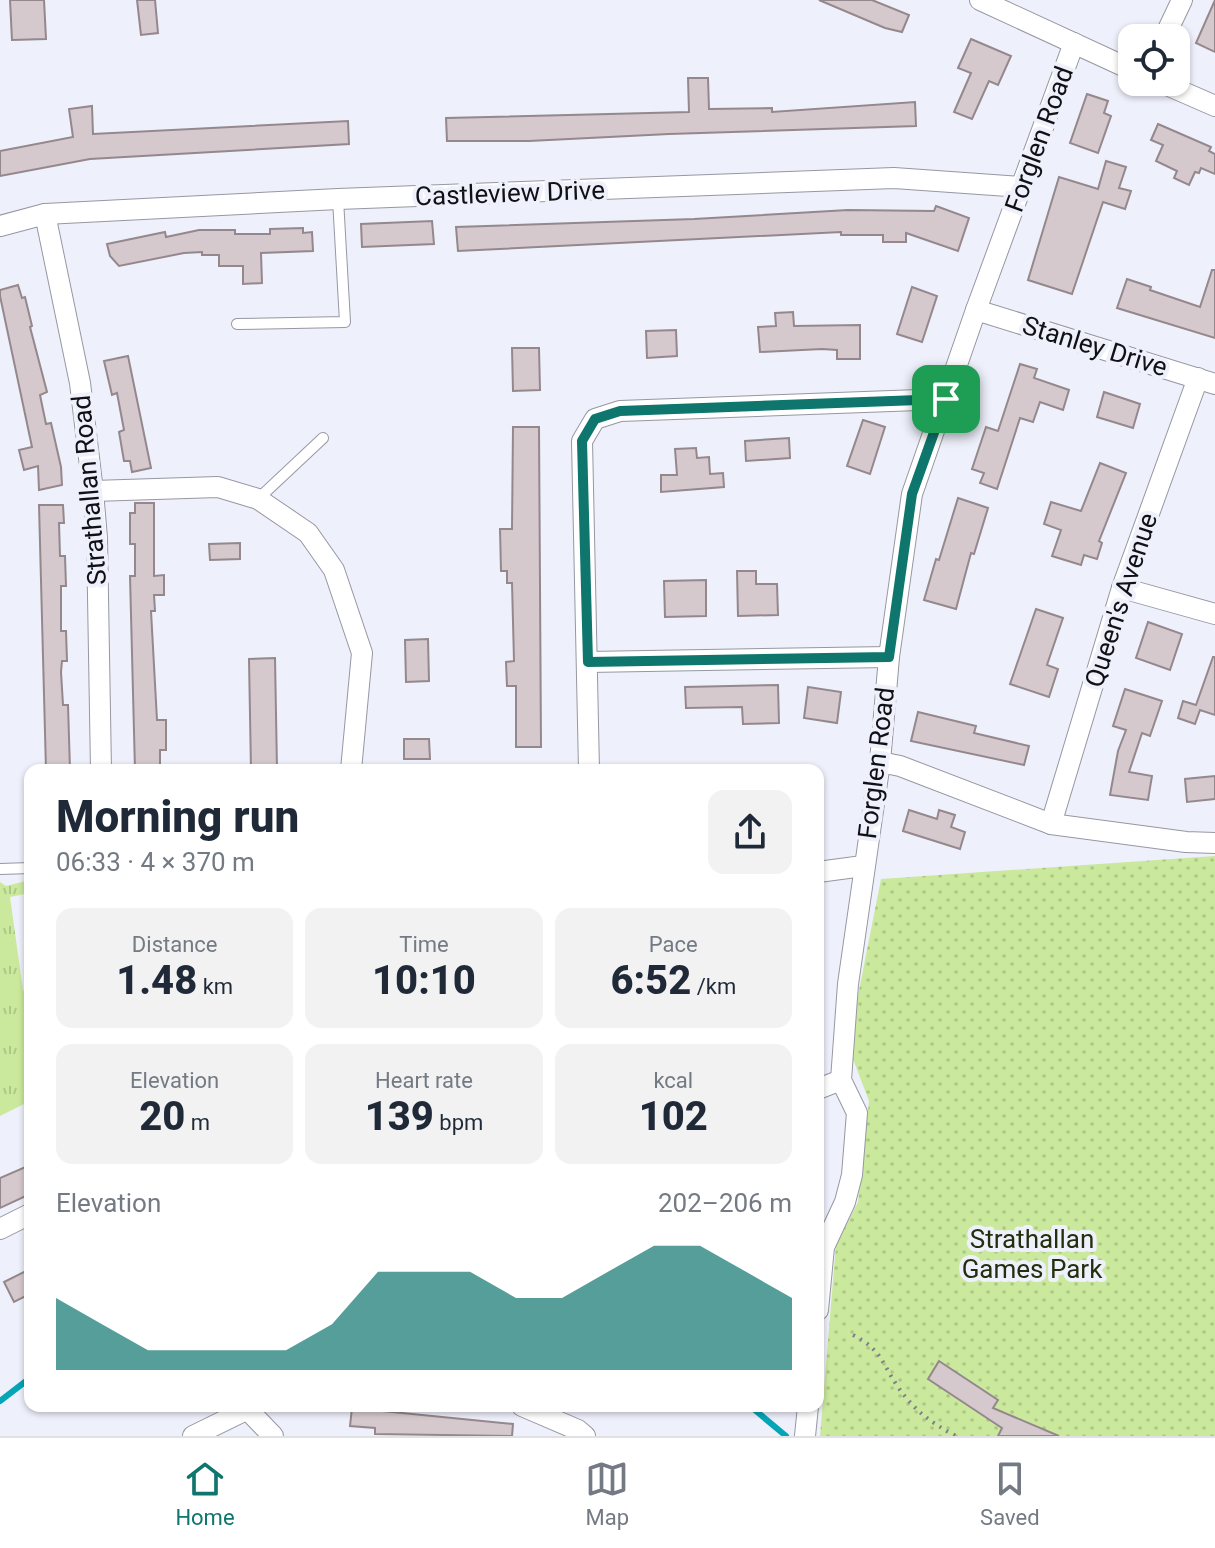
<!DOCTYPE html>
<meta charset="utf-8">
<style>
:root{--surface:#fff;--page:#f2f2f3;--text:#1f2937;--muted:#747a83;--line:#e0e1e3;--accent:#0f766e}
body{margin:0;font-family:Roboto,sans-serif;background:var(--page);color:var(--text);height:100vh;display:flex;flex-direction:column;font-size:30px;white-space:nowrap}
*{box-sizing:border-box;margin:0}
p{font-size:26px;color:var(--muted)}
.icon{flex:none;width:44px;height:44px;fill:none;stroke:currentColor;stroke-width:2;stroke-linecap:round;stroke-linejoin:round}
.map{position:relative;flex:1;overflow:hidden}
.details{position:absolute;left:24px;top:764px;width:800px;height:648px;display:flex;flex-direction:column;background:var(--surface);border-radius:16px;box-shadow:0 2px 6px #0004}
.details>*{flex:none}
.controls{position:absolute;left:1118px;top:24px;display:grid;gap:16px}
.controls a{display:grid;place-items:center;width:72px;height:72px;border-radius:16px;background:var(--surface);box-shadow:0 2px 6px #0004;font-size:40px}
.pin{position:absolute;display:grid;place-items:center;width:68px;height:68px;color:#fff;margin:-34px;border-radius:16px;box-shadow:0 4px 12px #0006}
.round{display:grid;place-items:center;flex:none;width:84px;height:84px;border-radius:16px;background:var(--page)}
.overview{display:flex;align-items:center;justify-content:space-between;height:136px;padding:0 32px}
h1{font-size:44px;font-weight:800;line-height:60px}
.metrics{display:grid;grid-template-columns:repeat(3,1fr);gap:12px;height:136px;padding:8px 32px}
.metrics div{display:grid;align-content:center;border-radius:16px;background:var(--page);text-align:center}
.metrics b{font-size:40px;font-weight:800}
.metrics small{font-size:22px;font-weight:400}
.metrics p{font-size:22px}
.chart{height:224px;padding:16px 32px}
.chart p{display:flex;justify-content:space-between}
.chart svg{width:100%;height:144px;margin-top:8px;fill:var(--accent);opacity:.7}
.menu{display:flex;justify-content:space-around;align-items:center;height:112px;border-top:2px solid var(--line);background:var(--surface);font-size:22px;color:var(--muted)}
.menu a{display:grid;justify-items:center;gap:4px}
.menu .current{color:var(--accent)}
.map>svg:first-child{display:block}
</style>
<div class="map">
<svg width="1215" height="1436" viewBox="0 0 1215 1436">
<defs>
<pattern id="grass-tufts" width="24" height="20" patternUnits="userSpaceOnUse" patternTransform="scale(2)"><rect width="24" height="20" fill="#cbe99d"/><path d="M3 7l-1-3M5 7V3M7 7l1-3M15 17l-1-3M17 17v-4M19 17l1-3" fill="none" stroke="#adc786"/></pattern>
<pattern id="park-dots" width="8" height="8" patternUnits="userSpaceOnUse" patternTransform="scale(2)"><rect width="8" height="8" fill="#cbe99d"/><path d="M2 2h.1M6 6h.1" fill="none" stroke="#adc786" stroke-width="1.8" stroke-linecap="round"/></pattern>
</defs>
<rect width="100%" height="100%" fill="#eef0fb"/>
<path fill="url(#grass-tufts)" d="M 30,880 L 30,893 L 10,897 L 23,990 L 30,1003 L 30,1101 L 0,1116 L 0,882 L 6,886 Z"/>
<path fill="url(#park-dots)" d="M 1215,856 L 1215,1436 L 820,1436 L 836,1245 L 858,1202 L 869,1101 L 848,1046 L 881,879 Z"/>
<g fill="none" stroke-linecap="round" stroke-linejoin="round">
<g stroke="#03a5b7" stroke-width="6">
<path d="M 0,1401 L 30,1378"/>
<path d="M 750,1406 L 786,1436"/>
</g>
</g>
<g fill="#d6c9ce" stroke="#94888c" stroke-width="2">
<path d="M 10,0 L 44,0 L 46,39 L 12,40 Z"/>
<path d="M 137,0 L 155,0 L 158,33 L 141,35 Z"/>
<path d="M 819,0 L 872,0 L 909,15 L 902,32 L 885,28 Z"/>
<path d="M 1215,0 L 1215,52 L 1196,43 Z"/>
<path d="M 971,39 L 1011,56 L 998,85 L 989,81 L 972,119 L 954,112 L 971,73 L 958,68 Z"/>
<path d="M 688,78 L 708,78 L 709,109 L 772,108 L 772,112 L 915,102 L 916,126 L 669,134 L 529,141 L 447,141 L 446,118 L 689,112 Z"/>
<path d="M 1087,94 L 1108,101 L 1104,113 L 1111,116 L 1098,153 L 1070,143 Z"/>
<path d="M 92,106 L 93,134 L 348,121 L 349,144 L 90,159 L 0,176 L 0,151 L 73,137 L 69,109 Z"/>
<path d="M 1158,124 L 1211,147 L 1209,151 L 1215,154 L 1215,174 L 1201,168 L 1199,173 L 1195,172 L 1189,185 L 1174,178 L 1177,171 L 1156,161 L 1163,145 L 1151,140 Z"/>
<path d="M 1106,161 L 1126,167 L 1119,188 L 1131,191 L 1125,209 L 1103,202 L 1072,294 L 1028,280 L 1059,177 L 1098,189 Z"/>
<path d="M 936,206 L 969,218 L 958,251 L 906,233 L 906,242 L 883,242 L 883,235 L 841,235 L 841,232 L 458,251 L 456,227 L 694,219 L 848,210 L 934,211 Z"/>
<path d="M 432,221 L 434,244 L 362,247 L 361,224 Z"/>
<path d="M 303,228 L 303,233 L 312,232 L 313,251 L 261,253 L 262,283 L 243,284 L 243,266 L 219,266 L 219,255 L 202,255 L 202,252 L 184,253 L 119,266 L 110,256 L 107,244 L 165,232 L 166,237 L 199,230 L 235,230 L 235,234 L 270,234 L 270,229 Z"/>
<path d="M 1212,270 L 1215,270 L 1215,338 L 1117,308 L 1127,279 L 1151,287 L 1150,290 L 1200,307 Z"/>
<path d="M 18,285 L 22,298 L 25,297 L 32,326 L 30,327 L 47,392 L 40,395 L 46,424 L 51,423 L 61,467 L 62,485 L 39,490 L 38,466 L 24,470 L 19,450 L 32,447 L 0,296 L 0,290 Z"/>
<path d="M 912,287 L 937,296 L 922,342 L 897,334 Z"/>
<path d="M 793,312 L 794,326 L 860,325 L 860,359 L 837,359 L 837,350 L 822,349 L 760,352 L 758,327 L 776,326 L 775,313 Z"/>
<path d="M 676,330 L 677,356 L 647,358 L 646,331 Z"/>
<path d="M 512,348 L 539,348 L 540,390 L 513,391 Z"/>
<path d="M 128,356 L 151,468 L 132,472 L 130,461 L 124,461 L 119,432 L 124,430 L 117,393 L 112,395 L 104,361 Z"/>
<path d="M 1020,364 L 1037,369 L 1034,378 L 1069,390 L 1063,410 L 1040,402 L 1033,422 L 1020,418 L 997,489 L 980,483 L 984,473 L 972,469 L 986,427 L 998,431 Z"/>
<path d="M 1104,392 L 1140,404 L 1133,428 L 1097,417 Z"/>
<path d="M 863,420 L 885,427 L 870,474 L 847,466 Z"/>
<path d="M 513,427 L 539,427 L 541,747 L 516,747 L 516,686 L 507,686 L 506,662 L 514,661 L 512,583 L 507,583 L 507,571 L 501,571 L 500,529 L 512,529 Z"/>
<path d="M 789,438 L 790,458 L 746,461 L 745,441 Z"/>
<path d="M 696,448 L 697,458 L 709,457 L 710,474 L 723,473 L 724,487 L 661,492 L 661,475 L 677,475 L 675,449 Z"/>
<path d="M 1100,463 L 1126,473 L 1099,541 L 1102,543 L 1097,559 L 1084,555 L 1081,565 L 1052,556 L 1061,530 L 1044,524 L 1051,502 L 1081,511 Z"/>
<path d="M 958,498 L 988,508 L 974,554 L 971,553 L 956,609 L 924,600 L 936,559 L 939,560 Z"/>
<path d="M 135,503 L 154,503 L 154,576 L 164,575 L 164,595 L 154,595 L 155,611 L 151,611 L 157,720 L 166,720 L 166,750 L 160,750 L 160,770 L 135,770 L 130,576 L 135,576 L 135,544 L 130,544 L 130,513 L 135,513 Z"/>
<path d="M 39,505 L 63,505 L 64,523 L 59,523 L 60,556 L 65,556 L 66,586 L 61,586 L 61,631 L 66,631 L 67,661 L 62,661 L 61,672 L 63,705 L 68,705 L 70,770 L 46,770 Z"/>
<path d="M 240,543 L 240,559 L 210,560 L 209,544 Z"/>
<path d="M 737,571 L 756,571 L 756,584 L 777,584 L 778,615 L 738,616 Z"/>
<path d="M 706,580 L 706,616 L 665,617 L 664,581 Z"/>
<path d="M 1036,609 L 1063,618 L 1047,665 L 1058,669 L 1049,697 L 1010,684 Z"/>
<path d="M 1148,622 L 1182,634 L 1170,670 L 1136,658 Z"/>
<path d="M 428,639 L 429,681 L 406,682 L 405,640 Z"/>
<path d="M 1213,657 L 1215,657 L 1215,715 L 1200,710 L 1195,724 L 1178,718 L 1183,701 L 1196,705 Z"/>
<path d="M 275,658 L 277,770 L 251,770 L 249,659 Z"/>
<path d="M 778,685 L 779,723 L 743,724 L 742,707 L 686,708 L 685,687 Z"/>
<path d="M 808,687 L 841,692 L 837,723 L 804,718 Z"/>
<path d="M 1125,689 L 1162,701 L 1150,736 L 1142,733 L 1129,772 L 1152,776 L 1148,800 L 1110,795 L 1118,751 L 1126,730 L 1113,726 Z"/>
<path d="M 918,712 L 976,726 L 974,733 L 1029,746 L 1024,765 L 911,741 Z"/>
<path d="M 404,739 L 429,739 L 430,759 L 404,759 Z"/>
<path d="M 1215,776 L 1215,799 L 1187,802 L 1185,779 Z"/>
<path d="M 909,810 L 937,819 L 939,810 L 955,815 L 951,827 L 965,832 L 960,849 L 903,831 Z"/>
<path d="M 30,1165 L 30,1194 L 0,1208 L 0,1178 Z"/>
<path d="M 30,1269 L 30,1294 L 14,1302 L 4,1282 Z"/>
<path d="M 939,1361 L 998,1400 L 993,1408 L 1059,1436 L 998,1436 L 1002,1428 L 928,1379 Z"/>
<path d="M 352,1408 L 513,1424 L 512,1436 L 375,1434 L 375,1428 L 350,1426 Z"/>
</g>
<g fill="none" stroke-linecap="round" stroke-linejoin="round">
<defs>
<g id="service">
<path d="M 237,324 L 345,322 L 338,199"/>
<path d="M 258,499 L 323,438"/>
<path d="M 0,869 L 30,868"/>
</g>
<g id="minor">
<path d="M 980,0 L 1132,70"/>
<path d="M 1164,38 L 1182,0"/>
<path d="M 1160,82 L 1215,106"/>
<path d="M 45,214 L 80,383 L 93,491 L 97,538 L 101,770"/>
<path d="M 0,226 L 45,214 L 338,199 L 894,178 L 1022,187"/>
<path d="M 976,310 L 1215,384"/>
<path d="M 93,491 L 218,487 L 258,499 L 308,533 L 334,570 L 362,653 L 351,770"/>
<path d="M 1122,588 L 1215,614"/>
<path d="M 588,662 L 889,657"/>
<path d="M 880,762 L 900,766 L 1051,824 L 1186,842 L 1215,843"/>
<path d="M 589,770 L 582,441 L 595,419 L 620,411 L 946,399"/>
<path d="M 1051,824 L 1122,588 L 1198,378"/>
<path d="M 818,872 L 863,866"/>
<path d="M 818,1089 L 841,1080"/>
<path d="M 0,1229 L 30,1214"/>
<path d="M 818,1310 L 824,1247 L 845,1202 L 852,1175 L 857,1113 L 841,1080 L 848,984 L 880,762 L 889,657 L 912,494 L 976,310 L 1074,43"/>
<path d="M 522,1406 L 578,1430 L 585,1436"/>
<path d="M 247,1409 L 273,1436"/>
<path d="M 193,1436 L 254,1406"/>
<path d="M 805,1436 L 808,1406"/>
</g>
</defs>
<use href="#service" stroke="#9697a2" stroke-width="12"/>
<use href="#minor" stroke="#9697a2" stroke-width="22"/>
<path stroke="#808188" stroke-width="4" stroke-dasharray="2 6" stroke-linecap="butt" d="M 853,1335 C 882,1350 881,1362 898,1387 C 914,1410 931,1423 956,1436"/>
<use href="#service" stroke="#fff" stroke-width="10"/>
<use href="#minor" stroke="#fff" stroke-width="20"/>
</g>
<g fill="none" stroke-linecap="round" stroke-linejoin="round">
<defs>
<path id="route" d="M 946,399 L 912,494 L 889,657 L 588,662 L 582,441 L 595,419 L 620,411 Z"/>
</defs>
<use href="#route" stroke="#fff" stroke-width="16"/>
<use href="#route" stroke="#0f766e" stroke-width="10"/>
</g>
<g text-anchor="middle" stroke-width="8" stroke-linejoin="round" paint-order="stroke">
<g font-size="26" fill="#111115" stroke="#eef0fb">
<text transform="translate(1039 139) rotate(-70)" y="9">Forglen Road</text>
<text transform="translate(510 193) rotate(-2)" y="9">Castleview Drive</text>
<text transform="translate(1095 346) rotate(17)" y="9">Stanley Drive</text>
<text transform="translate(89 490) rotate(-95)" y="9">Strathallan Road</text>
<text transform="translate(1121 600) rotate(-72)" y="9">Queen's Avenue</text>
<text transform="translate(876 763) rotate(-83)" y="9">Forglen Road</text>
</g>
<g font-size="26" fill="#232f0c" stroke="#eef0fb">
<text x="1032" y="1248">Strathallan<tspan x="1032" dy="30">Games Park</tspan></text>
</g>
</g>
</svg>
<div class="controls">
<a><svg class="icon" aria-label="locate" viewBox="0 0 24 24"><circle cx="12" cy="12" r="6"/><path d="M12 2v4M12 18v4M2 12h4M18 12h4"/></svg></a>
</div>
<div class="pin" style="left:946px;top:399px;background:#1e9e55"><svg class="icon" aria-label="arrive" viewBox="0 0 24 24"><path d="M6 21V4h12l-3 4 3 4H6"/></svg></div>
<section class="details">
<div class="overview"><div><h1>Morning run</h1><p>06:33 · 4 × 370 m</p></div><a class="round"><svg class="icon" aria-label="share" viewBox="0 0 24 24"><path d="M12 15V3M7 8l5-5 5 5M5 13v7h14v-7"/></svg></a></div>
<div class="metrics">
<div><p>Distance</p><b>1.48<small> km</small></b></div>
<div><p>Time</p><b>10:10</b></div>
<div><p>Pace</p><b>6:52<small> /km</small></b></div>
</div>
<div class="metrics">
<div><p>Elevation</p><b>20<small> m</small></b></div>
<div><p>Heart rate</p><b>139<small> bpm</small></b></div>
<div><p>kcal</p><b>102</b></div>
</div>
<div class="chart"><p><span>Elevation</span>202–206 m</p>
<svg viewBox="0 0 160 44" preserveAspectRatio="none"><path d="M0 44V22L10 30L20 38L30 38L40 38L50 38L60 30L70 14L80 14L90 14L100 22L110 22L120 14L130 6L140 6L150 14L160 22V44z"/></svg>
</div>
</section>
</div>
<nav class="menu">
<a class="current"><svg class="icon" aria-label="home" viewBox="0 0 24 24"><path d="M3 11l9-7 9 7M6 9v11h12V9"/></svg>Home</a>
<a><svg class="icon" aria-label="map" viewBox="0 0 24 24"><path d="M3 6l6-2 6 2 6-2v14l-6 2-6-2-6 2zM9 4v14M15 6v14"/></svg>Map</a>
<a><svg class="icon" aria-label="saved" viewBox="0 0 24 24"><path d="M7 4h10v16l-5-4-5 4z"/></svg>Saved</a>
</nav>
